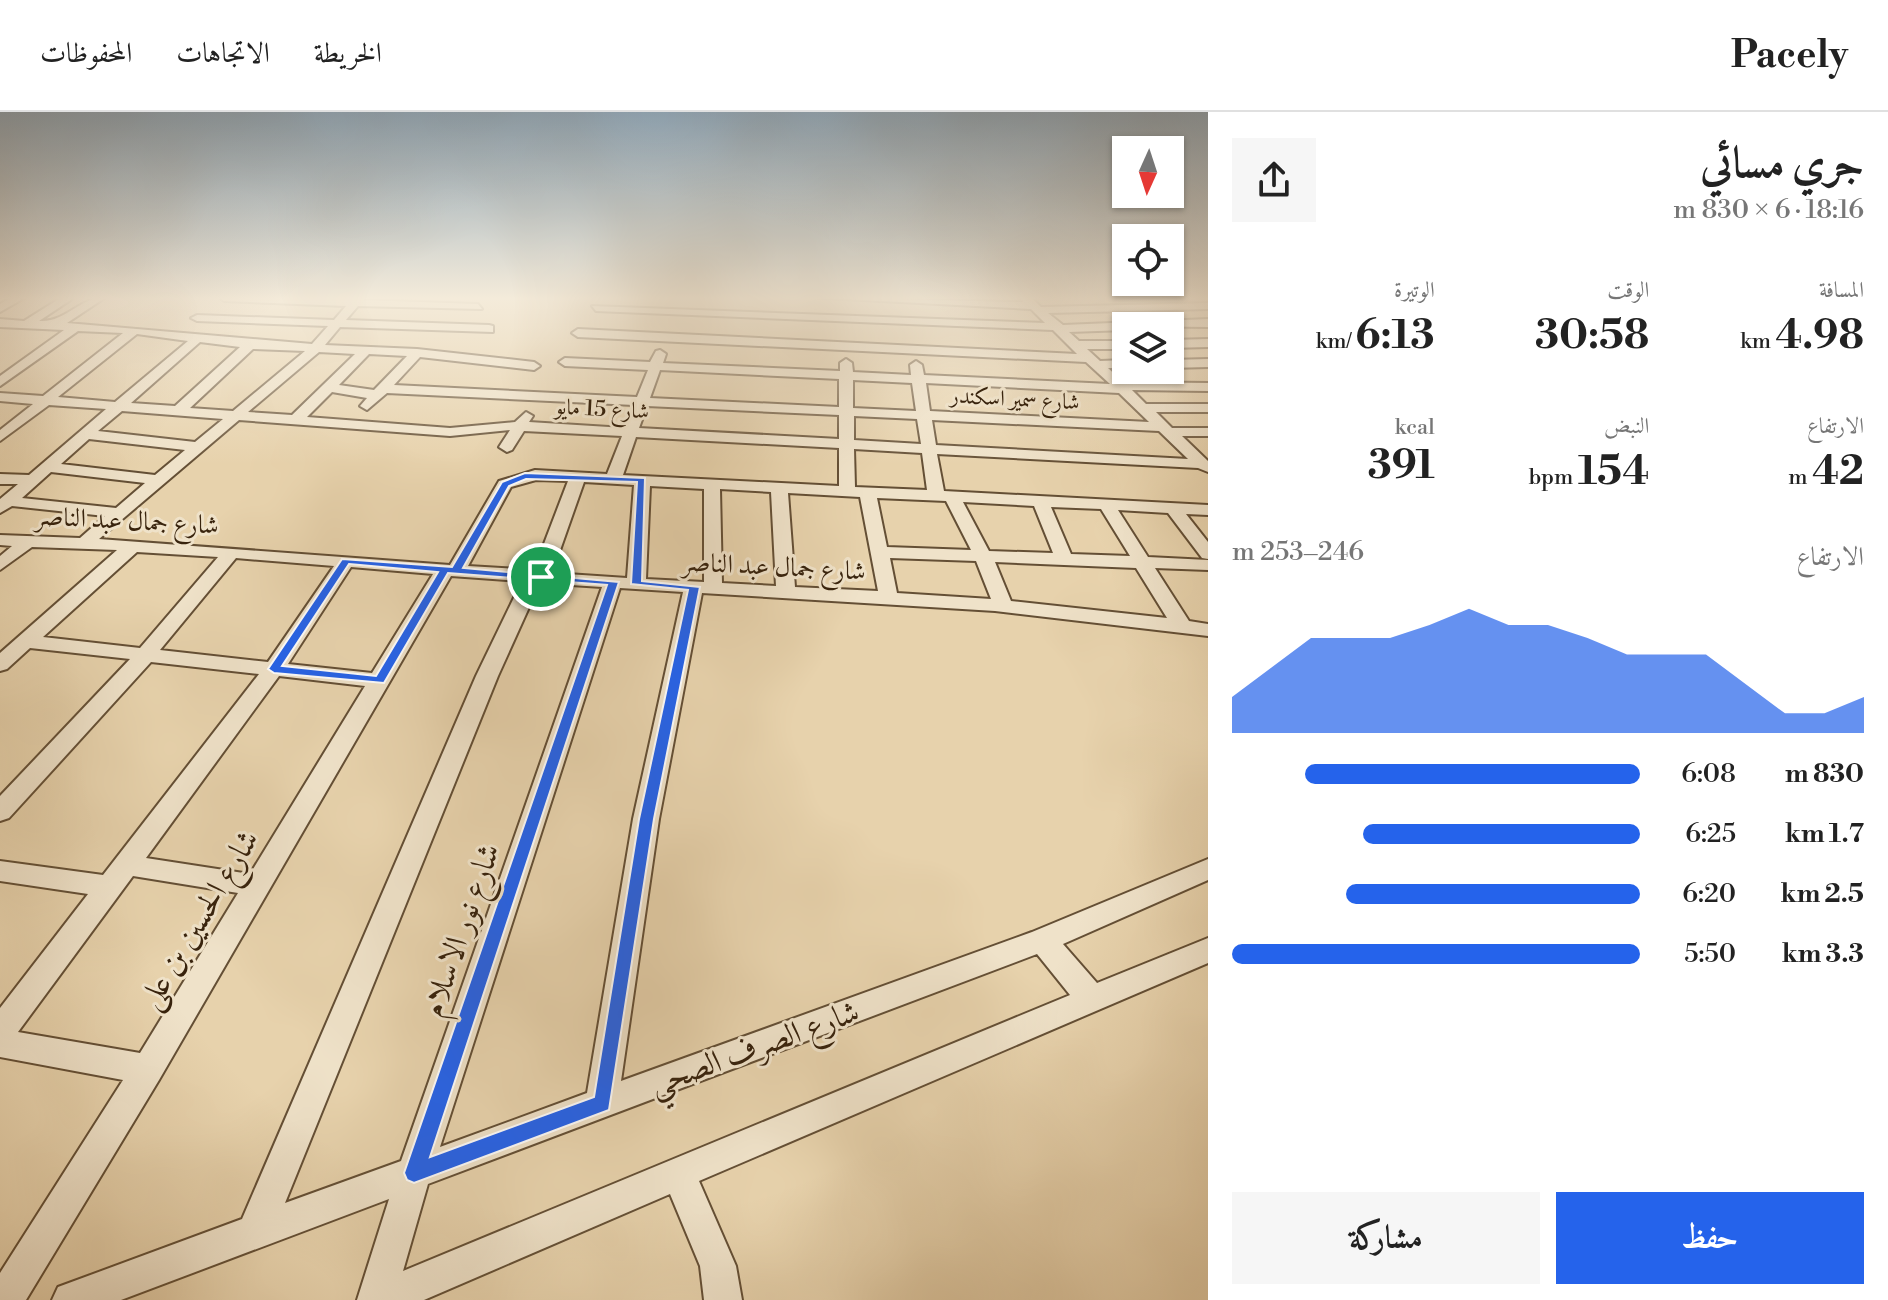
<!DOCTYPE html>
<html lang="ar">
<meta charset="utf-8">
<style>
:root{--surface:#fff;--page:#f6f6f6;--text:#222;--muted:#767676;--line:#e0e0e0;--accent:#2563eb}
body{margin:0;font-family:"Libre Bodoni",Amiri,serif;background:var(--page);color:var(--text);direction:rtl;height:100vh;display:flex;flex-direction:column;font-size:30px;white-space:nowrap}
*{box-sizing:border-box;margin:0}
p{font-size:26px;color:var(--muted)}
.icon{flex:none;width:44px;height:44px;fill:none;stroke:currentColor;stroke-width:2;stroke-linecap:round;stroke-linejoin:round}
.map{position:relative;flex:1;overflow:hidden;direction:ltr}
.panel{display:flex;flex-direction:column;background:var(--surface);width:680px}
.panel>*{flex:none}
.needle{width:52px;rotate:183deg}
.tools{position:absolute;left:1112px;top:24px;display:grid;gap:16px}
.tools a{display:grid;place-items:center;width:72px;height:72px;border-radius:0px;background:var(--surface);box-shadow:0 2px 6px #0004;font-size:40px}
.pin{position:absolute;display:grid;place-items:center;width:68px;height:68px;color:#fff;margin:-34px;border:4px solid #fff;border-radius:50%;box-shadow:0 2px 8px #0007}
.round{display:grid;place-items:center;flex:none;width:84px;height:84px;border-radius:0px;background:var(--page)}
.headline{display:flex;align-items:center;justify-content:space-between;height:136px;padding:0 24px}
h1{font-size:44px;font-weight:800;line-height:60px}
.figures{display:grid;grid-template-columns:repeat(3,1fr);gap:12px;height:136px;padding:8px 24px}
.figures div{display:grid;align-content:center}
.figures b{font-size:40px;font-weight:800}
.figures small{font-size:22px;font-weight:400}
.figures p{font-size:22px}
.chart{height:224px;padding:16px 24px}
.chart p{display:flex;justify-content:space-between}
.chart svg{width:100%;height:144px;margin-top:8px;fill:var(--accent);opacity:.7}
.action{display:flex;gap:16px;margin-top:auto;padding:16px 24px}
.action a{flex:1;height:92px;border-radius:0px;background:var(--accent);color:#fff;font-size:32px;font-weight:800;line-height:92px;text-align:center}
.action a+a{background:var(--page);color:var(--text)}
ul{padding:0 24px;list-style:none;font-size:26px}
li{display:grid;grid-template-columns:128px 96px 1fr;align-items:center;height:60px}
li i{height:20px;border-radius:10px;background:var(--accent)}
header{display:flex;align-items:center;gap:48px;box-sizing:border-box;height:112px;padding:0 40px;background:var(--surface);border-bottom:2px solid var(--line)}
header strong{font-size:38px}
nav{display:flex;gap:44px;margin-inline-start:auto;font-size:28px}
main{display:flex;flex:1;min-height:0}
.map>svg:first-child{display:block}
</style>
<header>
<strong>Pacely</strong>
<nav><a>الخريطة</a><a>الاتجاهات</a><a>المحفوظات</a></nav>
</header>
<main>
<section class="panel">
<div class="headline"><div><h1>جري مسائي</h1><p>18:16 · 6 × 830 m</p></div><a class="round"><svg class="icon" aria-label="share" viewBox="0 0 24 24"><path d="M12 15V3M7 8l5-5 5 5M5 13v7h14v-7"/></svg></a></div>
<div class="figures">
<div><p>المسافة</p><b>4.98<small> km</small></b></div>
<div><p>الوقت</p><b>30:58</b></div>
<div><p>الوتيرة</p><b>6:13<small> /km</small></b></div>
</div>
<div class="figures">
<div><p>الارتفاع</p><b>42<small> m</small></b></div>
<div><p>النبض</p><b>154<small> bpm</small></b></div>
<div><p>kcal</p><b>391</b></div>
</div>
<div class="chart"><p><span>الارتفاع</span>246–253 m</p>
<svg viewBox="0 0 160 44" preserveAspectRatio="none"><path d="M0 44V33L10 24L20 15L30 15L40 15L50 11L60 6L70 11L80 11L90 15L100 20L110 20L120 20L130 29L140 38L150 38L160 33V44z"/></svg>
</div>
<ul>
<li><b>830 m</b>6:08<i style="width:82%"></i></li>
<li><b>1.7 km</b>6:25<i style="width:68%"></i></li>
<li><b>2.5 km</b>6:20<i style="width:72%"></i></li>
<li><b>3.3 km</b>5:50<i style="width:100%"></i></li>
</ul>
<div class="action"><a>حفظ</a><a>مشاركة</a></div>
</section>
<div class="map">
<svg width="1208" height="1188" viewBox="0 0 1208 1188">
<rect width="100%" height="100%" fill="#e7d2ac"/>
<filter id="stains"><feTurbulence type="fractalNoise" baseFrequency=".0025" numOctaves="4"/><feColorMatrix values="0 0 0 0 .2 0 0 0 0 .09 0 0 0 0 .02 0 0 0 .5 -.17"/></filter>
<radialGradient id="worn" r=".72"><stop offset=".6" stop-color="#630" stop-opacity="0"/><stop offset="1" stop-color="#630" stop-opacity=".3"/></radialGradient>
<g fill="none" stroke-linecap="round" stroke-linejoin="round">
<defs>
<g id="street">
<path d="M 12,185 L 26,185 L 0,200 L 0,192 Z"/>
<path d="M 62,185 L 75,185 L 39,209 C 65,211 80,185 106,185 L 67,211 L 312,232 L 328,214 L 197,209 L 191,206 L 197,203 L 334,208 L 346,194 L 224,189 L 219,185 L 365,185 L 364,188 L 478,192 L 482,197 L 358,194 L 346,208 L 489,213 L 493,214 L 493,220 L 340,215 L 325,233 L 417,237 L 534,250 L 540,254 L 534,258 L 420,245 L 394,273 L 637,285 L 648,258 L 565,254 L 559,250 L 565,246 L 650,250 L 656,239 L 660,238 L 666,242 L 663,251 L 840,259 L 840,251 L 846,247 L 852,251 L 853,260 L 911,263 L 910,253 L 916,249 L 922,253 L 924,263 L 1110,272 L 1086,250 L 578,225 L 572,221 L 578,217 L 1077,242 L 1053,218 L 596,199 L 592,194 L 1045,211 L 1031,197 L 807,185 L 1023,190 L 1019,185 L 1031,185 L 1041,195 L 1208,191 L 1208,197 L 1048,201 L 1063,213 L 1208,207 L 1208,215 L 1126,214 L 1126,218 L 1069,220 L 1079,229 L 1126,229 L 1126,237 L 1087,237 L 1100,249 L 1126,248 L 1126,256 L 1108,256 L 1123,270 L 1208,271 L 1208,279 L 1132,278 L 1146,292 L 1208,292 L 1208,300 L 1156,300 L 1172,316 L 1208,316 L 1208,324 L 1182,324 L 1208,349 L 1208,360 L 1198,356 L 937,342 L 944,379 L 1208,393 L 1208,403 L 1186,402 L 1208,430 L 1208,447 L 1202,446 L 1168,401 L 1118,398 L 1148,445 L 1208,448 L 1208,458 L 1155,456 L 1189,509 L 1208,512 L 1208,524 L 995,499 L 702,481 L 659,707 L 621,969 L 1032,820 L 1208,747 L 1208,768 L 1063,832 L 1097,871 L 1208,826 L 1208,851 L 699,1069 L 736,1154 L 742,1188 L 704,1188 L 700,1154 L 670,1082 L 424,1188 L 357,1188 L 389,1087 L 121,1188 L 52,1188 L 58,1175 L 242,1107 L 476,564 L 522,469 L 451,464 L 159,968 L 26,1188 L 0,1188 L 0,1161 L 123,968 L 0,945 L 0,896 L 88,782 L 0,769 L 0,749 L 103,763 L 259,562 L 151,550 L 9,706 L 0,709 L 0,684 L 130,547 L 30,536 L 7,557 L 0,559 L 0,541 L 117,438 L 32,435 L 0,458 L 0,444 L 12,434 L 0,433 L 0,423 L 80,426 L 105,404 L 12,394 L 0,401 L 0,387 L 18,372 L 0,372 L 0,362 L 29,363 L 106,297 L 49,293 L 0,329 L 0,318 L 33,292 L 0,289 L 0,281 L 43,284 L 123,221 L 78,219 L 0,274 L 0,264 L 64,218 L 0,215 L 0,207 L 24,209 ZM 137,222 L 188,229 L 115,290 L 58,285 ZM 200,230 L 240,235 L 175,294 L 131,291 ZM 253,237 L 305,239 L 233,299 L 190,296 ZM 319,240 L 355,242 L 292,303 L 248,300 ZM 369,242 L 407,244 L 374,278 L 339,273 ZM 660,258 L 839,267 L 839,295 L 650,286 ZM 853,268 L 912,271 L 916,299 L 853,296 ZM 926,271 L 1119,281 L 1149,310 L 930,299 ZM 332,280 L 367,286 L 360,294 L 367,298 L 387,281 L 634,293 L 625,316 L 529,310 L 533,304 L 526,300 L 515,310 L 450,316 L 307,305 ZM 647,294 L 839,303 L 839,327 L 639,316 ZM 122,299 L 223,307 L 195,330 L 98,319 ZM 854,304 L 917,307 L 921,332 L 854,328 ZM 239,308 L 450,324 L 510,318 L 499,335 L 507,340 L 512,338 L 524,319 L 622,324 L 607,362 L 535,358 L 499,369 L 450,453 L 99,427 ZM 932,308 L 1159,319 L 1188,347 L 936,333 ZM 636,325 L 839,336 L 839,374 L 623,363 ZM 89,327 L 185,338 L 155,363 L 61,352 ZM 854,337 L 922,341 L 927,378 L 855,375 ZM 51,360 L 145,371 L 116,396 L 22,386 ZM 536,368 L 568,369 L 534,458 L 468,454 L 511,375 ZM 584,370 L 634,373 L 627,466 L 552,461 ZM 650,374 L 704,377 L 704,470 L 646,467 ZM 720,377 L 771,380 L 776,474 L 722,471 ZM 788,381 L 860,385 L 878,479 L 795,475 ZM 877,386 L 946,389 L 971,438 L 887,435 ZM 963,390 L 1034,394 L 1053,441 L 989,439 ZM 1051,395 L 1101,397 L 1130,444 L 1071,442 ZM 137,440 L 218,445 L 140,536 L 43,525 ZM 236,446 L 334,454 L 268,550 L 160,538 ZM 890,446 L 976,449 L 991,487 L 897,481 ZM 995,450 L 1136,456 L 1167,506 L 1011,489 ZM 351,455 L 433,462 L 372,561 L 288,552 ZM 540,471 L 602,475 L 401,1049 L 285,1091 L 498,564 ZM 620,476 L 683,480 L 633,707 L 587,981 L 440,1035 ZM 279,564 L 365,574 L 250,762 L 146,746 ZM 133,764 L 238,781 L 140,941 L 18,920 ZM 1037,842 L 1070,883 L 403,1159 L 428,1072 Z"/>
<path d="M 1208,227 L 1208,235 L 1170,236 L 1170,228 Z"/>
<path d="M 1208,247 L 1208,255 L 1170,256 L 1170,248 Z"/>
</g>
</defs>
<use href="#street" stroke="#644f35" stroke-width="4"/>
<use href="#street" fill="#efe2c9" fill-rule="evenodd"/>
</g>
<linearGradient id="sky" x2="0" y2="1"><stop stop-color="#90a8ba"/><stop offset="0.53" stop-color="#f4ebda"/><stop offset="1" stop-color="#f4ebda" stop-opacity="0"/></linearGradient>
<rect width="1208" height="352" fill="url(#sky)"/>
<path fill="#2563eb" stroke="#fff" stroke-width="2" fill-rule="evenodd" d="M 525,361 L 645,366 L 642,469 L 700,475 L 654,707 L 609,998 L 414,1071 L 407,1068 L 404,1061 L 607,473 L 448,461 L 384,571 L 274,561 L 268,557 L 342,447 L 452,455 L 502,370 ZM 526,367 L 637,370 L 631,472 L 688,478 L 639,707 L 594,985 L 430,1045 L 619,470 L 463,456 L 509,374 ZM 349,452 L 438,460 L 376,564 L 282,554 Z"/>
<g text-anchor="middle" stroke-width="6" stroke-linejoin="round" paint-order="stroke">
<g font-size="22" fill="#38230d" stroke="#efe2c9">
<text transform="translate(1015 286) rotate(3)" y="8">شارع سمير اسكندر</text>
<text transform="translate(602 296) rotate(3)" y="8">شارع 15 مايو</text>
</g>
<g font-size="26" fill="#38230d" stroke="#efe2c9">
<text transform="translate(127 408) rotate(3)" y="9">شارع جمال عبد الناصر</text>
<text transform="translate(774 454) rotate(3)" y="9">شارع جمال عبد الناصر</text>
</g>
<g font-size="32" fill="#38230d" stroke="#efe2c9">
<text transform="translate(198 807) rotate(-59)" y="11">شارع الحسين بن على</text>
<text transform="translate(460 818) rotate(-71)" y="11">شارع نور الاسلام</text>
<text transform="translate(754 935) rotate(-20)" y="11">شارع الصرف الصحي</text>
</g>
</g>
<rect width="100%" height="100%" filter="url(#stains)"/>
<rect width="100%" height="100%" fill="url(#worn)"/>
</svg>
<div class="tools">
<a><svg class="needle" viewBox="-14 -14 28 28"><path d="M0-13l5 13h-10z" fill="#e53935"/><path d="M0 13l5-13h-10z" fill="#767676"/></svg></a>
<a><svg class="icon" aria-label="locate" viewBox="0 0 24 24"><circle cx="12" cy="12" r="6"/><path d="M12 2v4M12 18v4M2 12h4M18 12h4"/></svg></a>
<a><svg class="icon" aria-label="layers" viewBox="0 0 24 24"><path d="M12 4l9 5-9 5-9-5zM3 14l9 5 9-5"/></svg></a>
</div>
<div class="pin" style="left:541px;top:465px;background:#1e9e55"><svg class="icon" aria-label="arrive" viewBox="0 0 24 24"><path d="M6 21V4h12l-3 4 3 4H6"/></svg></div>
</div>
</main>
